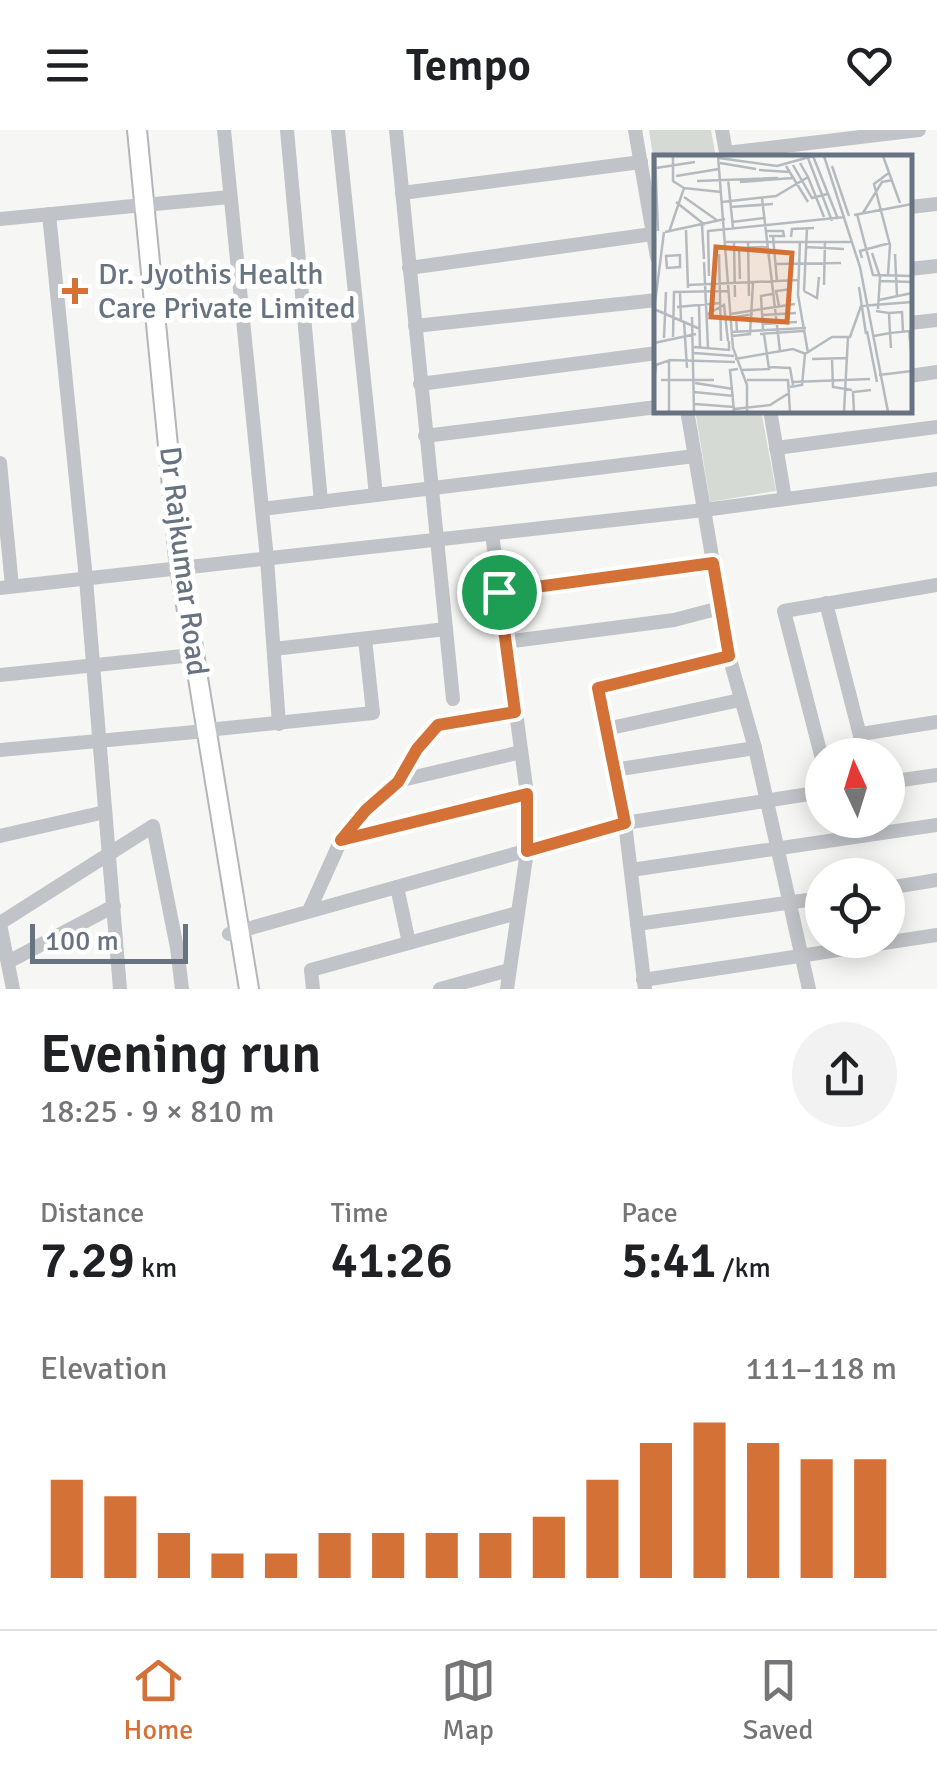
<!DOCTYPE html>
<meta charset="utf-8">
<style>
:root{--surface:#fff;--page:#f2f2f2;--text:#202124;--muted:#757577;--line:#e0e0e0;--accent:#d47137}
body{margin:0;font-family:Signika,sans-serif;background:var(--page);color:var(--text);height:100vh;display:flex;flex-direction:column;font-size:38px;white-space:nowrap}
*{box-sizing:border-box;margin:0}
p{font-size:32px;color:var(--muted)}
.icon{flex:none;width:55px;height:55px;fill:none;stroke:currentColor;stroke-width:2;stroke-linecap:round;stroke-linejoin:round}
.map{position:relative;height:859px;overflow:hidden}
.side{display:flex;flex-direction:column;background:var(--surface);flex:1}
.side>*{flex:none}
.needle{width:65px;rotate:356deg}
.controls{position:absolute;left:805px;top:608px;display:grid;gap:20px}
.controls a{display:grid;place-items:center;width:100px;height:100px;border-radius:50%;background:var(--surface);box-shadow:0 5px 25px #0003;font-size:50px}
.scale{position:absolute;left:30px;bottom:25px;width:158px;box-sizing:border-box;padding-left:10px;border:5px solid #687382;border-top:0;font-size:28px;line-height:35px;white-space:nowrap;color:#687382;-webkit-text-stroke:8px #fff;paint-order:stroke}
.pin{position:absolute;display:grid;place-items:center;width:85px;height:85px;color:#fff;margin:-42px;border:5px solid #fff;border-radius:50%;box-shadow:0 2px 10px #0007}
.round{display:grid;place-items:center;flex:none;width:105px;height:105px;border-radius:52px;background:var(--page)}
.overview{display:flex;align-items:center;justify-content:space-between;height:170px;padding:0 40px}
h1{font-size:55px;font-weight:600;line-height:75px}
.stats{display:grid;grid-template-columns:repeat(3,1fr);gap:15px;height:170px;padding:10px 40px}
.stats div{display:grid;align-content:center}
.stats b{font-size:50px;font-weight:600}
.stats small{font-size:28px;font-weight:400}
.stats p{font-size:28px}
.chart{height:280px;padding:20px 40px}
.chart p{display:flex;justify-content:space-between}
.chart svg{width:100%;height:180px;margin-top:10px;stroke:var(--accent);stroke-width:6}
header{display:flex;justify-content:space-between;align-items:center;height:130px;padding:0 40px;background:var(--surface);font-size:45px;font-weight:600}
.tab-bar{display:flex;justify-content:space-around;align-items:center;height:140px;border-top:2px solid var(--line);background:var(--surface);font-size:28px;color:var(--muted)}
.tab-bar a{display:grid;justify-items:center;gap:5px}
.tab-bar .on{color:var(--accent)}
.map>svg:first-child{display:block}
</style>
<header><svg class="icon" aria-label="menu" viewBox="0 0 24 24"><path d="M4 6h16M4 12h16M4 18h16"/></svg>Tempo<svg class="icon" aria-label="heart" viewBox="0 0 24 24"><path d="M12 20l-8-8c-3-5 5-10 8-4 3-6 11-1 8 4z"/></svg></header>
<div class="map">
<svg width="937" height="859" viewBox="0 0 937 859">
<rect width="100%" height="100%" fill="#f6f7f4"/>
<g fill="#d5dbd4">
<path d="M 649,0 L 711,0 L 716,27 L 657,28 L 657,51 Z"/>
<path d="M 695,280 L 761,280 L 776,361 L 710,372 Z"/>
</g>
<g fill="none" stroke-linecap="round" stroke-linejoin="round">
<defs>
<path id="major" d="M 137,0 L 180,438 L 249,859"/>
</defs>
<use href="#major" stroke="#b2b5b9" stroke-width="22"/>
<g stroke="#c0c3c7" stroke-width="14">
<path d="M 224,0 L 267,429 L 279,594"/>
<path d="M 287,0 L 321,372"/>
<path d="M 338,0 L 376,365"/>
<path d="M 396,0 L 453,569"/>
<path d="M 635,0 L 657,127"/>
<path d="M 722,0 L 727,28"/>
<path d="M 726,23 L 919,0"/>
<path d="M 402,63 L 641,32"/>
<path d="M 144,75 L 230,67"/>
<path d="M 910,77 L 937,74"/>
<path d="M 49,84 L 86,449 L 120,859"/>
<path d="M 0,89 L 133,76"/>
<path d="M 409,138 L 652,104"/>
<path d="M 910,139 L 937,136"/>
<path d="M 910,193 L 937,190"/>
<path d="M 415,196 L 657,170"/>
<path d="M 910,246 L 937,242"/>
<path d="M 420,254 L 657,223"/>
<path d="M 687,280 L 729,526 L 755,618 L 809,859"/>
<path d="M 770,280 L 785,369"/>
<path d="M 425,306 L 657,277"/>
<path d="M 776,318 L 937,297"/>
<path d="M 0,333 L 12,456"/>
<path d="M 262,379 L 695,326"/>
<path d="M 492,404 L 527,664 L 527,721 L 507,859"/>
<path d="M 0,458 L 704,380 L 937,349"/>
<path d="M 499,462 L 713,433"/>
<path d="M 826,473 L 865,625"/>
<path d="M 505,512 L 674,490 L 720,478"/>
<path d="M 274,519 L 446,499"/>
<path d="M 0,545 L 183,526"/>
<path d="M 606,599 L 740,570"/>
<path d="M 207,600 L 373,583 L 365,509"/>
<path d="M 861,604 L 937,592"/>
<path d="M 0,620 L 195,602"/>
<path d="M 822,629 L 784,481 L 937,455"/>
<path d="M 614,640 L 755,618"/>
<path d="M 398,651 L 521,622"/>
<path d="M 888,652 L 937,645"/>
<path d="M 0,706 L 105,682"/>
<path d="M 341,709 L 527,664"/>
<path d="M 631,740 L 937,695"/>
<path d="M 397,757 L 409,813"/>
<path d="M 888,758 L 937,750"/>
<path d="M 309,781 L 341,710 L 366,680 L 398,651 L 417,619 L 437,595 L 515,582"/>
<path d="M 0,793 L 153,696 L 177,818 L 182,859"/>
<path d="M 0,794 L 13,859"/>
<path d="M 637,794 L 822,768"/>
<path d="M 229,804 L 625,693 L 822,662"/>
<path d="M 8,832 L 114,776"/>
<path d="M 643,850 L 937,805"/>
<path d="M 313,859 L 311,840 L 517,783"/>
<path d="M 440,859 L 509,840"/>
<path d="M 645,859 L 625,693 L 598,558 L 729,526"/>
</g>
<use href="#major" stroke="#fff" stroke-width="18"/>
</g>
<g fill="none" stroke-linecap="round" stroke-linejoin="round">
<defs>
<path id="route" d="M 713,433 L 729,526 L 598,558 L 625,693 L 527,721 L 527,664 L 341,710 L 366,680 L 398,652 L 417,619 L 438,595 L 515,582 L 499,462 Z"/>
</defs>
<use href="#route" stroke="#fff" stroke-width="20"/>
<use href="#route" stroke="#d47137" stroke-width="12"/>
</g>
<path fill="#d47137" stroke="#fff" stroke-width="4" d="M70 146h10v10h10v10h-10v10h-10v-10h-10v-10h10z"/>
<g text-anchor="middle" stroke-width="10" stroke-linejoin="round" paint-order="stroke">
<g font-size="30" fill="#687382" stroke="#fff" text-anchor="start">
<text x="98" y="154">Dr. Jyothis Health<tspan x="98" dy="34">Care Private Limited</tspan></text>
</g>
<g font-size="30" fill="#687382" stroke="#fff">
<text transform="translate(184 431) rotate(83)" y="10">Dr Rajkumar Road</text>
</g>
</g>
<g transform="translate(654 25)">
<rect width="258" height="258" fill="#f6f7f4"/>
<path fill="none" stroke="#b4babf" stroke-width="2.5" d="M 1,1 L 4,76M 19,1 L 19,26 L 30,33M 64,1 L 79,193 L 93,230 L 93,257M 159,1 L 184,64M 170,1 L 206,112 L 234,257M 229,1 L 246,48M 65,3 L 123,11 L 159,1M 154,3 L 178,66M 66,8 L 102,14M 139,10 L 158,43 L 173,39M 132,11 L 154,47M 178,11 L 195,61M 2,13 L 41,7M 105,15 L 136,17M 22,21 L 65,14M 154,22 L 170,62M 74,24 L 79,73M 43,26 L 124,23M 86,27 L 139,23M 30,42 L 64,66M 108,43 L 126,196M 22,47 L 51,70M 68,47 L 122,41 L 154,22 L 146,8M 76,52 L 119,49M 209,58 L 228,27 L 239,25M 203,59 L 219,120 L 258,121M 200,60 L 258,49M 78,67 L 110,63M 48,70 L 50,104M 32,75 L 34,133M 54,75 L 55,121M 54,76 L 191,62M 111,76 L 129,76 L 130,81 L 115,81M 11,77 L 71,64M 15,77 L 30,33 L 67,37M 119,81 L 123,127M 137,82 L 138,74 L 160,73M 146,86 L 144,140 L 154,198M 72,87 L 197,87M 80,87 L 81,142M 94,87 L 95,141M 152,92 L 190,94M 80,93 L 113,92M 85,93 L 86,124M 218,98 L 226,122 L 224,154M 65,99 L 67,186M 241,99 L 243,141M 26,100 L 26,112 L 13,113 L 12,101 ZM 208,103 L 206,96 L 236,88M 50,107 L 54,192M 121,109 L 187,108M 234,120 L 236,90 L 220,29 L 236,17M 226,126 L 258,127M 34,130 L 144,125M 170,130 L 171,86M 205,132 L 212,179M 150,136 L 153,73M 150,136 L 163,143 L 165,122M 26,137 L 27,167M 0,140 L 1,82M 225,145 L 258,138M 45,151 L 46,192M 125,151 L 122,136 L 137,134M 23,152 L 66,148M 0,154 L 46,174M 0,156 L 10,77M 235,158 L 248,157 L 249,176M 76,159 L 141,149M 52,160 L 70,150 L 74,186M 109,160 L 142,158M 38,162 L 40,257M 30,166 L 33,213M 109,169 L 143,167M 109,174 L 107,141 L 118,139M 83,176 L 82,162 L 99,159M 213,176 L 223,227M 77,177 L 152,173M 106,179 L 149,176M 78,181 L 96,179 L 99,128M 220,181 L 236,178 L 235,158 L 222,156M 19,182 L 20,137 L 74,136M 10,183 L 12,137M 0,188 L 42,179M 40,192 L 75,195 L 75,186M 237,193 L 236,178 L 255,176 L 258,206M 40,198 L 80,201M 178,203 L 179,232 L 198,235M 81,204 L 139,194 L 152,199M 158,204 L 193,203M 15,205 L 15,257M 115,212 L 136,213 L 139,230M 87,215 L 115,214 L 110,179M 225,220 L 258,216M 7,225 L 60,225M 93,225 L 134,225 L 136,257M 139,227 L 216,224M 0,228 L 2,210 L 16,205 L 81,207M 41,228 L 79,234M 136,232 L 148,230 L 151,199 L 178,182 L 196,182 L 207,151 L 258,147M 40,237 L 80,241M 41,249 L 80,252M 80,254 L 116,250 L 135,238M 80,256 L 76,215 L 84,214M 190,257 L 194,182M 200,257 L 199,237 L 217,235"/>
<path fill="#d47137" fill-opacity="0.15" stroke="#d47137" stroke-width="5" d="M 62,92 L 138,98 L 133,167 L 57,162 Z"/>
<rect width="258" height="258" fill="none" stroke="#687382" stroke-width="5"/>
</g>
</svg>
<div class="controls">
<a><svg class="needle" viewBox="-14 -14 28 28"><path d="M0-13l5 13h-10z" fill="#e53935"/><path d="M0 13l5-13h-10z" fill="#757577"/></svg></a>
<a><svg class="icon" aria-label="locate" viewBox="0 0 24 24"><circle cx="12" cy="12" r="6"/><path d="M12 2v4M12 18v4M2 12h4M18 12h4"/></svg></a>
</div>
<div class="scale">100 m</div>
<div class="pin" style="left:499px;top:462px;background:#1e9e55"><svg class="icon" aria-label="arrive" viewBox="0 0 24 24"><path d="M6 21V4h12l-3 4 3 4H6"/></svg></div>
</div>
<section class="side">
<div class="overview"><div><h1>Evening run</h1><p>18:25 · 9 × 810 m</p></div><a class="round"><svg class="icon" aria-label="share" viewBox="0 0 24 24"><path d="M12 15V3M7 8l5-5 5 5M5 13v7h14v-7"/></svg></a></div>
<div class="stats">
<div><p>Distance</p><b>7.29<small> km</small></b></div>
<div><p>Time</p><b>41:26</b></div>
<div><p>Pace</p><b>5:41<small> /km</small></b></div>
</div>
<div class="chart"><p><span>Elevation</span>111–118 m</p>
<svg viewBox="0 0 160 44" preserveAspectRatio="none"><path d="M5 44V20M15 44V24M25 44V33M35 44V38M45 44V38M55 44V33M65 44V33M75 44V33M85 44V33M95 44V29M105 44V20M115 44V11M125 44V6M135 44V11M145 44V15M155 44V15"/></svg>
</div>
</section>
<nav class="tab-bar">
<a class="on"><svg class="icon" aria-label="home" viewBox="0 0 24 24"><path d="M3 11l9-7 9 7M6 9v11h12V9"/></svg>Home</a>
<a><svg class="icon" aria-label="map" viewBox="0 0 24 24"><path d="M3 6l6-2 6 2 6-2v14l-6 2-6-2-6 2zM9 4v14M15 6v14"/></svg>Map</a>
<a><svg class="icon" aria-label="saved" viewBox="0 0 24 24"><path d="M7 4h10v16l-5-4-5 4z"/></svg>Saved</a>
</nav>
